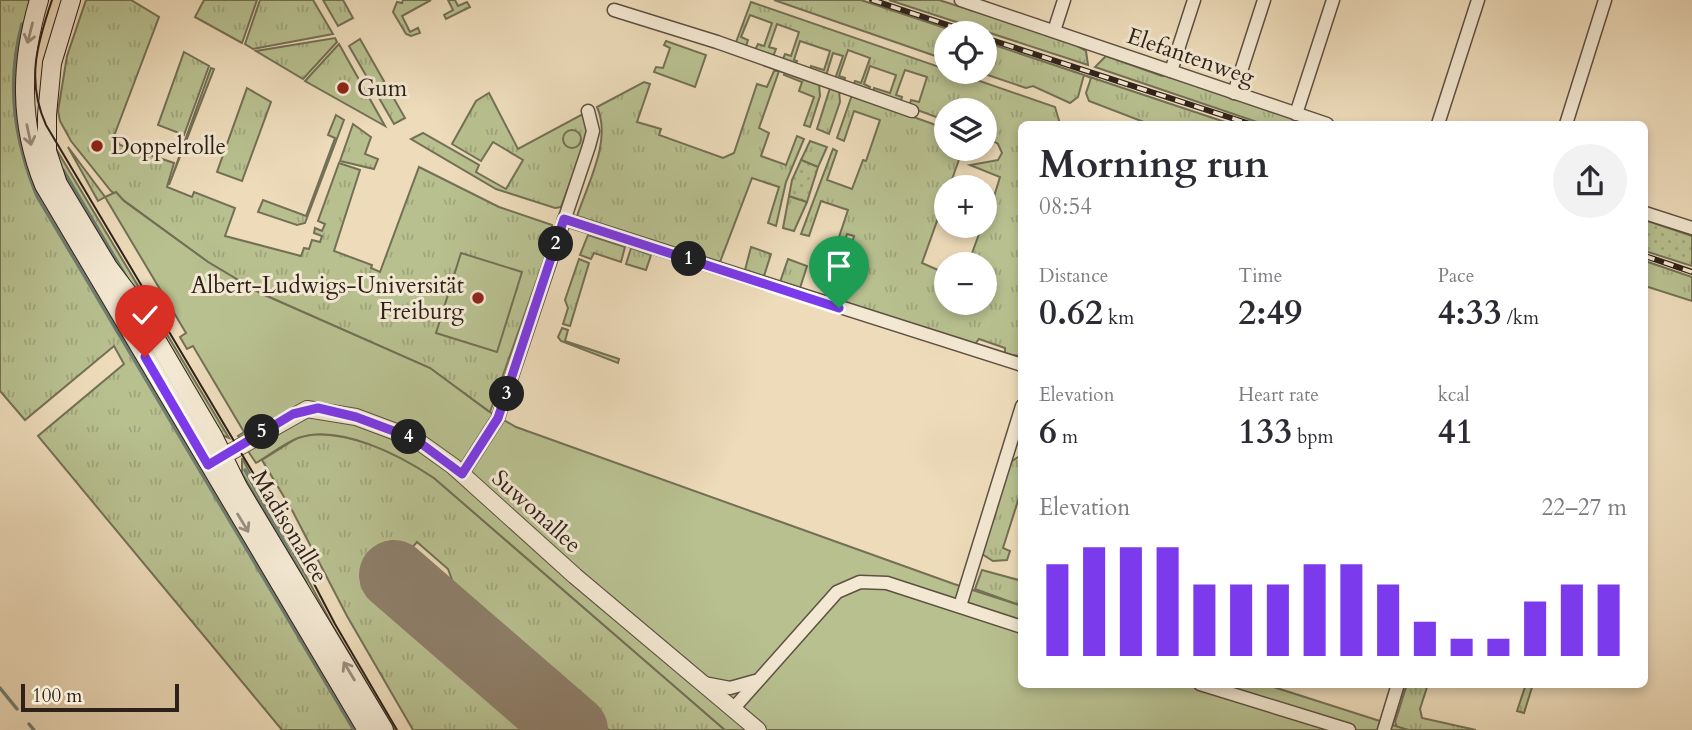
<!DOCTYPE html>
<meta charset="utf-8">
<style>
:root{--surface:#fff;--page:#f2f2f3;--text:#2b2b33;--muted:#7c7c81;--accent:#7c3aed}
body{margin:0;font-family:Cardo,serif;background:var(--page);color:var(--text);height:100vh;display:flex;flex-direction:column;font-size:26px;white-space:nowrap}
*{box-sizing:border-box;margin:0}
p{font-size:23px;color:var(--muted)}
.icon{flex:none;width:38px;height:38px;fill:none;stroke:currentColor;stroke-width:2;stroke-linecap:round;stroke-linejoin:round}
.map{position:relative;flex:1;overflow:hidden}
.panel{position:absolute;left:1018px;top:121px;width:630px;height:567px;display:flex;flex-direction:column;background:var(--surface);border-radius:10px;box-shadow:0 4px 10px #0003}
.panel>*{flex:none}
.tools{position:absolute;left:934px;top:21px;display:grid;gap:14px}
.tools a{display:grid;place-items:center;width:63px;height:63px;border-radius:50%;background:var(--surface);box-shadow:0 4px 10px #0003;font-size:35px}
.scale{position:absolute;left:21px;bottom:18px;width:158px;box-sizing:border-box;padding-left:7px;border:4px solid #2e211a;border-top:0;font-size:19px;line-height:24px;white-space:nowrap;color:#2e211a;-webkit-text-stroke:5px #f3e8d2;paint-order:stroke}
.pin{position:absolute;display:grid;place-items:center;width:60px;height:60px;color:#fff;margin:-72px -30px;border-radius:50% 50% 50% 0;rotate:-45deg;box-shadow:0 0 7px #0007}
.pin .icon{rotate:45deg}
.km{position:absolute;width:35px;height:35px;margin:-18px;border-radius:50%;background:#222;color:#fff;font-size:19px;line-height:35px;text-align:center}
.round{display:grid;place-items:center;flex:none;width:74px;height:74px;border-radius:37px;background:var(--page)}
.summary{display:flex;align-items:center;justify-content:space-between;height:119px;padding:0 21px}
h1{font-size:38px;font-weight:800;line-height:52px}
.figures{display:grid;grid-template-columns:repeat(3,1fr);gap:10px;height:119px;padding:7px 21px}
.figures div{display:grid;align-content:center}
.figures b{font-size:35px;font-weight:800}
.figures small{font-size:19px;font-weight:400}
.figures p{font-size:19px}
.chart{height:196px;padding:14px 21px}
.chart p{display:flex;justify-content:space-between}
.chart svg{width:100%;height:126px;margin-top:7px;stroke:var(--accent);stroke-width:6}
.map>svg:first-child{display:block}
</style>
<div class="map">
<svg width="1692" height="730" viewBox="0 0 1692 730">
<defs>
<pattern id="grass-tufts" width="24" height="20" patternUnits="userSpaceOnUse" patternTransform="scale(1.75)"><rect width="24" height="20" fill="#b8c090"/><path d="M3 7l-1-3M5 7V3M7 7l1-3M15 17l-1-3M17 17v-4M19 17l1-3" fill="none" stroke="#9ea57c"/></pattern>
<pattern id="garden-dots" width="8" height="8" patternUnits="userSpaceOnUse" patternTransform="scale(1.75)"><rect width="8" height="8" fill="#b8c090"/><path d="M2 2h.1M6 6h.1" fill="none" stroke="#9ea57c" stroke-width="1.8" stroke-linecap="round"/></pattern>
</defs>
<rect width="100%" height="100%" fill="#eddbba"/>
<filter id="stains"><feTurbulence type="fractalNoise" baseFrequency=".00286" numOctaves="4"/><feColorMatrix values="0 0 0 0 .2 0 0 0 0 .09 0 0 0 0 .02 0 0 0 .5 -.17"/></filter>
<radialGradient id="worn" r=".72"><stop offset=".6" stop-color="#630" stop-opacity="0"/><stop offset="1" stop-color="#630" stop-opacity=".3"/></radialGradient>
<g fill="url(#grass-tufts)" stroke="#737055" stroke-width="2">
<path d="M 0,0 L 33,0 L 20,123 L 360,730 L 282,730 L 38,436 L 124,364 L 114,346 L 25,420 L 0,391 Z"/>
<path d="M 86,0 L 131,0 L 159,17 L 114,136 L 120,145 L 174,163 L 167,187 L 192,197 L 194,192 L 235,208 L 225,236 L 301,256 L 304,248 L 309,249 L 312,240 L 320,242 L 322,236 L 314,233 L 315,228 L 322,231 L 325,224 L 318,221 L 339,163 L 360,170 L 334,251 L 372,265 L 371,268 L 380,272 L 419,167 L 499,207 L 552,225 L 552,237 L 490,412 L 430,368 L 260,293 L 208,262 L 111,191 L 71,141 L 60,121 L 58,111 L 67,56 Z"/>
<path d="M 204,0 L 257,0 L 242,43 L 195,17 Z"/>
<path d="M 260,0 L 313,0 L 333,34 L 253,49 L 245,44 Z"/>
<path d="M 323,0 L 343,0 L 353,18 L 338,26 Z"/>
<path d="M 403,0 L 431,0 L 402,16 L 410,32 L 418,28 L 420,33 L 411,36 L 406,34 L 393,12 L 397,2 L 402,3 Z"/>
<path d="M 448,0 L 455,0 L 458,6 L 467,2 L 470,7 L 446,19 L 444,15 L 453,10 Z"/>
<path d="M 774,0 L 861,0 L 960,33 L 947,33 L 947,60 Z"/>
<path d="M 889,0 L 939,0 L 1068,41 L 1086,51 L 1088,65 Z"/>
<path d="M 751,2 L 1055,107 L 1060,124 L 1022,124 L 1022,347 L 1019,356 L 1005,354 L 1005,348 L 979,339 L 975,344 L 835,299 L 854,236 L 847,234 L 837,265 L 830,264 L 848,210 L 821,201 L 809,236 L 801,234 L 833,149 L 837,151 L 827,180 L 852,189 L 863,160 L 866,161 L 880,120 L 854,111 L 844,141 L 837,138 L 852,95 L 947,129 L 947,149 L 962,149 L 961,154 L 922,263 L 947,274 L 947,303 L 985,303 L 985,264 L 968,264 L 982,226 L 985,226 L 1000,177 L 970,165 L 998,160 L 1002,153 L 998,144 L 985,136 L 985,110 L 947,110 L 947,121 L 909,107 L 911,100 L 919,102 L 927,77 L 905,70 L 896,95 L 902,97 L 900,104 L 872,94 L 874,88 L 890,93 L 896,75 L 870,66 L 864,84 L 870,87 L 868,91 L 853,86 L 855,81 L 861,83 L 870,58 L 848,50 L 839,76 L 845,78 L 844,83 L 835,79 L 843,56 L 833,53 L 826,76 L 810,71 L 811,66 L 824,70 L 830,51 L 800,41 L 794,60 L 797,61 L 795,65 L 782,61 L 785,54 L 791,56 L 799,32 L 777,24 L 769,47 L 776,49 L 772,59 L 754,52 L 758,44 L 764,46 L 772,23 L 750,15 L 741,37 L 748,40 L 745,49 L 735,45 Z"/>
<path d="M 335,38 L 337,42 L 303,79 L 256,51 Z"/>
<path d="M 360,39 L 405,118 L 394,124 L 349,46 Z"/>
<path d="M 985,42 L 1231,124 L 1149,124 L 1089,101 L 1086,93 L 1091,78 L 1084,75 L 1078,97 L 1070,103 L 1033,86 L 1026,88 L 979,72 L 985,72 Z"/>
<path d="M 339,44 L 385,126 L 305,81 Z"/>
<path d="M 184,52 L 209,66 L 184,135 L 158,125 Z"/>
<path d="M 1106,56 L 1162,76 L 1169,75 L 1312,124 L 1260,123 L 1095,67 Z"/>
<path d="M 211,68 L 214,69 L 169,185 Z"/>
<path d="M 774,71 L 779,71 L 759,128 L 769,133 L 761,156 L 786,165 L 797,136 L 804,139 L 786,182 L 776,226 L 768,223 L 779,187 L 752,178 L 720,262 L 577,216 C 588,183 612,140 597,107 L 644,82 L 650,84 L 637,122 L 661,129 L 659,135 L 723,158 L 734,153 L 757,84 L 767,87 Z"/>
<path d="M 785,72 L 819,84 L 820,96 L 810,127 L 804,125 L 814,97 L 799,91 L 802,82 L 784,75 Z"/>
<path d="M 247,88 L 271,102 L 242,181 L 217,172 Z"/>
<path d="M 830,88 L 839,91 L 840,102 L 829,134 L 817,129 Z"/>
<path d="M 489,93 L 518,149 L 583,114 L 587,129 L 586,139 L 561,207 L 555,208 L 496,189 L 411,139 L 423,133 L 479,165 L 476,172 L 506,189 L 523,160 L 493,142 L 481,161 L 452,144 L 476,101 Z"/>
<path d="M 336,115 L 344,120 L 305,223 L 297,225 L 258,212 L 263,200 L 306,216 L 335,138 L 328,135 Z"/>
<path d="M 353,124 L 371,137 L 365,154 L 378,159 L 374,169 L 340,161 Z"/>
<path d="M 810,141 L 827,147 L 818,167 L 801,160 Z"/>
<path d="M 52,142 L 229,438 L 219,434 L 71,197 Z"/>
<path d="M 68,147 L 105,197 L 98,201 Z"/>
<path d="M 789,196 L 807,202 L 794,231 L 783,228 Z"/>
<path d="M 588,235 L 625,247 L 621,262 L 594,253 L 591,259 L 580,255 Z"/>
<path d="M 751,247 L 771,254 L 764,276 L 745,270 Z"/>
<path d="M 631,248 L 651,255 L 646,270 L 626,264 Z"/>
<path d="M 579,259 L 589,263 L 570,326 L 563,324 L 568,308 L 565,300 Z"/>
<path d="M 788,259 L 807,266 L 800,288 L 780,282 Z"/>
<path d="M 1645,261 L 1692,277 L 1692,301 L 1645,286 Z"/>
<path d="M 562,328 L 568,330 L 565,341 L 619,359 L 618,363 L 561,341 L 558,337 Z"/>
<path d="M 313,434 C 356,434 399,454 434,478 L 725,730 L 609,730 L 459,599 L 448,569 L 417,542 L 375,591 L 536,730 L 413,730 L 347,616 L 293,512 L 262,460 L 297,438 Z"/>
<path d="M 1018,457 L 1022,458 L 1022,488 L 1003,548 L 1010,551 L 1007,560 L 993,561 L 982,554 L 1009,463 Z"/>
<path d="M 242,458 L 333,626 L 395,730 L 391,730 L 299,580 L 275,529 L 242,473 Z"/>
<path d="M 982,570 L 1022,581 L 1022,606 L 975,589 Z"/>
<path d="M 1407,684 L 1428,684 L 1420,709 L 1422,718 L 1476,730 L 1408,730 L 1397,727 L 1395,722 Z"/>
<path d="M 1526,684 L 1533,684 L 1524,713 L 1517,711 Z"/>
</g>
<g fill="#b8c090" stroke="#737055" stroke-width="2">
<path d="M 666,41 L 706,55 L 695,87 L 654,72 L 656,67 L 663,68 L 670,48 L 664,45 Z"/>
<circle cx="572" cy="139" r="9"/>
<path d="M 116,192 L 124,201 L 208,262 L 260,293 L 430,368 L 488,411 L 516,427 L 954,584 L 1022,606 L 1022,684 L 1264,684 L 1408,730 L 725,730 L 434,478 C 401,456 339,423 298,438 C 283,444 270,455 256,463 L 238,436 L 244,432 L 193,346 L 187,349 L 180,337 L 186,333 L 105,197 Z"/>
<path d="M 461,253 L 522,272 L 497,352 L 436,333 Z"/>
</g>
<g fill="url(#garden-dots)" stroke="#737055" stroke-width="2">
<path d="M 801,160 L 818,167 L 807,202 L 789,196 L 792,180 Z"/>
<path d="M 1645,220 L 1692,236 L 1692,266 L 1645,251 Z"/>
</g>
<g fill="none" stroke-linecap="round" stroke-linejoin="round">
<g stroke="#6f7e71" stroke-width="3.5">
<path d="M 22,24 C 6,83 14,139 37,196 L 354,730"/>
<path d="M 63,170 L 128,280"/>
<path d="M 245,470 L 306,583"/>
<path d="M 0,688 L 17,709"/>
<path d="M 29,724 L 34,730"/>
</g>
<path stroke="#8e7e6a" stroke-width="70" d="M 394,575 L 573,730"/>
<defs>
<g id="minor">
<path d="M 961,0 L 1327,124"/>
<path d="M 614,10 L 717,42 L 912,111"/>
<path d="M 1054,31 L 1064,0"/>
<path d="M 1171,71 L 1194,0"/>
<path d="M 1234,93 L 1264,0"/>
<path d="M 1296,114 L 1333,0"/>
<path d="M 1438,124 L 1478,0"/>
<path d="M 1566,124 L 1605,0"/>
<path d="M 1645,213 L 1692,228"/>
<path d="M 564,219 L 1022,365"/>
<path d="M 462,474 L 498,418 L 589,146 L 593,131 L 588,111"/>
<path d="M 960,606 L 1022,406"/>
<path d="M 704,683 L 730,688 L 755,681"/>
<path d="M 1200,684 L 1349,730"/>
<path d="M 733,709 L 837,592 L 860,582 L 887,583 L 1022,627"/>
<path d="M 1384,730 L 1398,684"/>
</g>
<path id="tertiary" d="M 213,462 L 307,409 L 356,417 L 415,439 L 453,466 L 575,576 L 758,730"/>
<g id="secondary">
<path d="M 39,0 C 20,64 19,123 44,185 L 367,730"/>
<path d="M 71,0 L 52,63 L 47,115 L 47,151 L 58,184 L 108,267 L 133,300 L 213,436 L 238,487 L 384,730"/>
</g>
</defs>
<use href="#minor" stroke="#5e5042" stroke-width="15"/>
<use href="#tertiary" stroke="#5e5042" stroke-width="18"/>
<use href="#secondary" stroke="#2e211a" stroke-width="20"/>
<use href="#minor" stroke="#f3e8d2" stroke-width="12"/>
<use href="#tertiary" stroke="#f3e8d2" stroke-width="16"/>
<use href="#secondary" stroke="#f3e8d2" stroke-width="18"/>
<path stroke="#2e211a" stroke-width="2" d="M 52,0 C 37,44 26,81 46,125 L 278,515 L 335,624 L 397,730"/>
<defs>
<g id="rail">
<path d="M 872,0 L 972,33"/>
<path d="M 985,38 L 1250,124"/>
<path d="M 1645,256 L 1692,272"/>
</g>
</defs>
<use href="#rail" stroke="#2e211a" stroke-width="6"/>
<use href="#rail" stroke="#f3e8d2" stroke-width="3.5" stroke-dasharray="10" stroke-linecap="butt"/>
</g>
<defs><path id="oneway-shaft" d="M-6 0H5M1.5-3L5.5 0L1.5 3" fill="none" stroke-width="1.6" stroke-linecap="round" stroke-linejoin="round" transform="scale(1.75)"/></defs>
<g stroke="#9a8e7f">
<use href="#oneway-shaft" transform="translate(30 33) rotate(104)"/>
<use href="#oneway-shaft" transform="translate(29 135) rotate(78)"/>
<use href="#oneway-shaft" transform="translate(243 523) rotate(59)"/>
<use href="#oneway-shaft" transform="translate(349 671) rotate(-121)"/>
</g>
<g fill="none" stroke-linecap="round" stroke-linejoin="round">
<defs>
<path id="route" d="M 145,357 L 208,465 L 293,414 L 318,408 L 356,417 L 415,439 L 462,474 L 498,418 L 564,219 L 839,308"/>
</defs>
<use href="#route" stroke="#fff" stroke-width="14"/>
<use href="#route" stroke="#7c3aed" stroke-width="9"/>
</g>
<g fill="#8f2418" stroke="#f3e8d2" stroke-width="2.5">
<circle cx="343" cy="88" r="7"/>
<circle cx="97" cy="146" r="7"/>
<circle cx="478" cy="298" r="7"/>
</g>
<g text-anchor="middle" stroke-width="6" stroke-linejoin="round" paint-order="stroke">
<g font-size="23" fill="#2e211a" stroke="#f3e8d2">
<text transform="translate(1191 56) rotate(19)" y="8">Elefantenweg</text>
<text transform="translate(537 511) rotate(42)" y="8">Suwonallee</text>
<text transform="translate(290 526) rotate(59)" y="8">Madisonallee</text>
</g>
<g font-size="23" fill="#2e211a" stroke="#f3e8d2" text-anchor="start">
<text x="357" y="96">Gum</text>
<text x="111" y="154">Doppelrolle</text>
<text x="464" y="293" text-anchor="end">Albert-Ludwigs-Universität<tspan x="464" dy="26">Freiburg</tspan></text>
</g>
</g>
<rect width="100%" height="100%" filter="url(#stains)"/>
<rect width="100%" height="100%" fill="url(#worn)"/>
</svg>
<div class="tools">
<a><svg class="icon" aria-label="locate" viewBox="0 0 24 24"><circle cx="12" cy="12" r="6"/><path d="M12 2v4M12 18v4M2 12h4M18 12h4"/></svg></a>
<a><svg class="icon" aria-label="layers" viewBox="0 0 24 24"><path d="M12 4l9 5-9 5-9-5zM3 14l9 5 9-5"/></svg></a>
<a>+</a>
<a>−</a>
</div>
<div class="scale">100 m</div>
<div class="pin" style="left:839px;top:308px;background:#1e9e55"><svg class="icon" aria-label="arrive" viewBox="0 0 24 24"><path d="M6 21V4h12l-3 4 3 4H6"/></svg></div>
<div class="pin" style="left:145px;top:357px;background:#d93025"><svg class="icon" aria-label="check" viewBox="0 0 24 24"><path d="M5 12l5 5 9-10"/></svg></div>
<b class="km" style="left:689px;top:259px">1</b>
<b class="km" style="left:556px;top:244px">2</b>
<b class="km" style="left:507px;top:394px">3</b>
<b class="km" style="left:409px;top:437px">4</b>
<b class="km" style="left:262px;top:432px">5</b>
<section class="panel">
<div class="summary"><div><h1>Morning run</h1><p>08:54</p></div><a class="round"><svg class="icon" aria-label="share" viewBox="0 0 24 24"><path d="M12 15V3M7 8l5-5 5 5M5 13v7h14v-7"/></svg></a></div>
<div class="figures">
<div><p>Distance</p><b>0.62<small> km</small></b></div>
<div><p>Time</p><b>2:49</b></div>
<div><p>Pace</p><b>4:33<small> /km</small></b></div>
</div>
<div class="figures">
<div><p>Elevation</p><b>6<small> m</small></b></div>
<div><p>Heart rate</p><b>133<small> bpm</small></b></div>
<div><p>kcal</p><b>41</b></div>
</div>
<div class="chart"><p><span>Elevation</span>22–27 m</p>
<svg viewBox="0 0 160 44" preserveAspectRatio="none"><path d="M5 44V12M15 44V6M25 44V6M35 44V6M45 44V19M55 44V19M65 44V19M75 44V12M85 44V12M95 44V19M105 44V32M115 44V38M125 44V38M135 44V25M145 44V19M155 44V19"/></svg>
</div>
</section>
</div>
